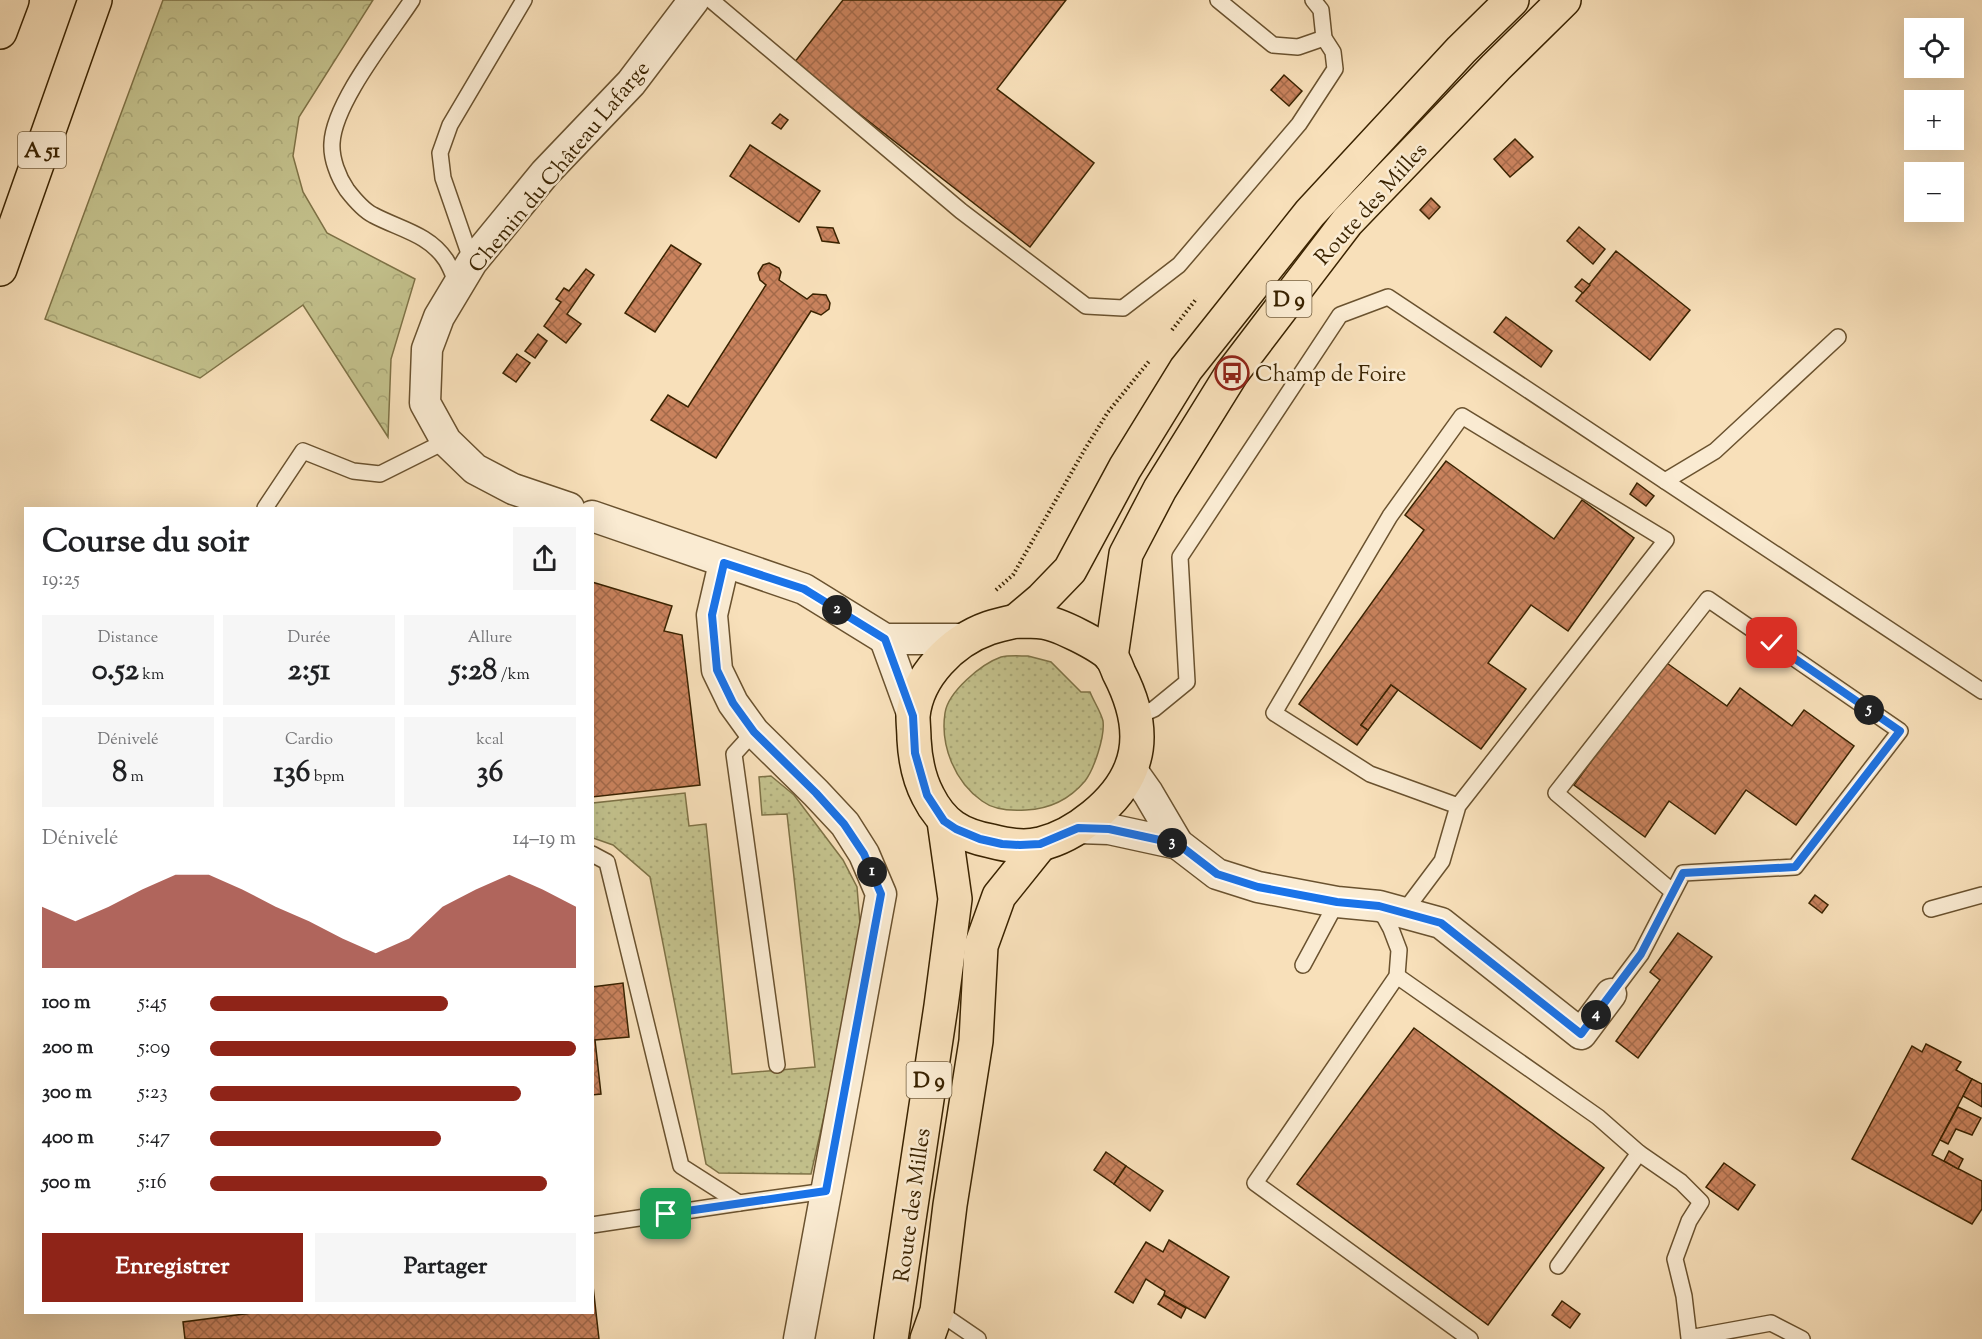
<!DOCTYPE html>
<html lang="fr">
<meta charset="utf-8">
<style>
:root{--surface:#fff;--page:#f6f6f6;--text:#202124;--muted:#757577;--accent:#8f2418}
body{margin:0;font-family:"Sorts Mill Goudy",serif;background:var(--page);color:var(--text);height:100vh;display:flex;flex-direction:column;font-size:22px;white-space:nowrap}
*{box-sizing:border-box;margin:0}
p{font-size:20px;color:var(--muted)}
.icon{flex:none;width:33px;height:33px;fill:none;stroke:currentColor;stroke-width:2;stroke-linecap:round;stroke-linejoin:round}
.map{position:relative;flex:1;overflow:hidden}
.panel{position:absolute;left:24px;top:507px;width:570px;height:807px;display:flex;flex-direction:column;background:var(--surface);border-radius:0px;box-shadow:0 6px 24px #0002}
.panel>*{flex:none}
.controls{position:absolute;left:1904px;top:18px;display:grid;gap:12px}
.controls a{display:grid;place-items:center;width:60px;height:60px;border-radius:0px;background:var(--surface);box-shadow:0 6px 24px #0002;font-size:30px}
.pin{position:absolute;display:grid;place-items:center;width:51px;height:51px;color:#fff;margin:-26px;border-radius:12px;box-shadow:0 3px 9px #0006}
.km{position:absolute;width:30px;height:30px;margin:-15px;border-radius:50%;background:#222;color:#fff;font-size:16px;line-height:30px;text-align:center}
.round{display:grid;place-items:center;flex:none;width:63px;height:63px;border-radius:0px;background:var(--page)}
.summary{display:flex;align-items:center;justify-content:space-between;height:102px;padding:0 18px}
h1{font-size:33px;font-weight:700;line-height:45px}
.figures{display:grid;grid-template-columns:repeat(3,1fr);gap:9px;height:102px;padding:6px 18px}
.figures div{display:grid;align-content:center;border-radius:0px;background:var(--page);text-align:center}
.figures b{font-size:30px;font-weight:700}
.figures small{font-size:16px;font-weight:400}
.figures p{font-size:16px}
.chart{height:168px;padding:12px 18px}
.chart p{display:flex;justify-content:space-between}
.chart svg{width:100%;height:108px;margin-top:6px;fill:var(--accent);opacity:.7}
.button{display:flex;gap:12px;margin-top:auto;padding:12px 18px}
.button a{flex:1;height:69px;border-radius:0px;background:var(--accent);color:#fff;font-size:24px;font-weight:700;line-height:69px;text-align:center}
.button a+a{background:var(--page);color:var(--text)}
ul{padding:0 18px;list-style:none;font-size:20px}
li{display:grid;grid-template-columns:96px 72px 1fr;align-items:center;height:45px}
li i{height:15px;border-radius:8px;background:var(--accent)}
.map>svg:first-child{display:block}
</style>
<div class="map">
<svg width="1982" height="1339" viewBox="0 0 1982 1339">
<defs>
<pattern id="grass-dots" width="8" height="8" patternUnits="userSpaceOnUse" patternTransform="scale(1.5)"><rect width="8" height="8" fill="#c3c18c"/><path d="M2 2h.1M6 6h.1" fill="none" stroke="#a8a677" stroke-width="1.8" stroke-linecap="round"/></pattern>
<pattern id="forest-crowns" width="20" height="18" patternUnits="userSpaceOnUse" patternTransform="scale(1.5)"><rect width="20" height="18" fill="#c3c18c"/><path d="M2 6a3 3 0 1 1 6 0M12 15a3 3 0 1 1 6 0" fill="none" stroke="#a8a677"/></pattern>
<pattern id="building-cross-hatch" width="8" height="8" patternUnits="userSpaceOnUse" patternTransform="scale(1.5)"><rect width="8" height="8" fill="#c9825d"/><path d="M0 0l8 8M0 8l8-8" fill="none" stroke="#a46a4a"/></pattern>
</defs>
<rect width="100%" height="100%" fill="#f8e0ba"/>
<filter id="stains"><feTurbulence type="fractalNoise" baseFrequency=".00333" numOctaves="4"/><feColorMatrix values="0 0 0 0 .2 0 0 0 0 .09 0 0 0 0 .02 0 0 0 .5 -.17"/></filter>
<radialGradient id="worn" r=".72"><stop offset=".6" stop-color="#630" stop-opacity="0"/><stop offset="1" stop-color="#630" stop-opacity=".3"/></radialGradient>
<g fill="url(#grass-dots)" stroke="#7e7246" stroke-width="1.5">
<path d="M 1028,656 L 1051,662 L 1081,692 L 1090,692 C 1093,700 1101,712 1103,721 C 1105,737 1094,769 1085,781 C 1069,800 1049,809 1026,810 C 1012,811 994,810 982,801 C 955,782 940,746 945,713 C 948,692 981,664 1001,657 C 1009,655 1020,656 1028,656 Z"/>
<path d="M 771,776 L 794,795 L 843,860 L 857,887 L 860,924 L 858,966 L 811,1174 L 719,1173 L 706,1164 L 650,877 L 613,845 L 593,838 L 593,803 L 685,793 L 689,826 L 706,824 L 732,1074 L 815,1067 L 787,814 L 762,815 L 759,777 Z"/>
</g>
<path fill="url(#forest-crowns)" stroke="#7e7246" stroke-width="1.5" d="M 163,0 L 373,0 L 299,117 L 293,156 L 303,192 L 327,233 L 415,279 L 391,359 L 388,437 L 303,305 L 200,378 L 45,319 Z"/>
<g fill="url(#building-cross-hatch)" stroke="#3a2301" stroke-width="1.5">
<path d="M 843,0 L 1066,0 L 997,89 L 1094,163 L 1030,247 L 794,63 Z"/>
<path d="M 1284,75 L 1302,91 L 1289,106 L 1271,90 Z"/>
<path d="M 780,114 L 788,120 L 781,129 L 772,123 Z"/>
<path d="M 1515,139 L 1533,157 L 1510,177 L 1494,159 Z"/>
<path d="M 750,145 L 820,191 L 799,222 L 730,176 Z"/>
<path d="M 1431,198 L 1440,207 L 1429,219 L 1420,210 Z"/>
<path d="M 817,227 L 833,228 L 839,243 L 822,241 Z"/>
<path d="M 1579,227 L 1605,249 L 1593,264 L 1567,241 Z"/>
<path d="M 671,245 L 701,264 L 655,332 L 625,313 Z"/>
<path d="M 1616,251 L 1690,310 L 1650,360 L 1576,301 Z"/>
<path d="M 769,263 L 779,268 L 781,272 L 779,280 L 807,299 L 813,294 L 826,295 L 830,303 L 829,309 L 821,315 L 811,311 L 716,458 L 651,420 L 668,395 L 688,407 L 766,285 L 760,280 L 758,273 L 763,265 Z"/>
<path d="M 586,269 L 594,275 L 567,314 L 581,324 L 566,343 L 544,326 L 561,302 L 556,299 L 564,288 L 569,291 Z"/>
<path d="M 1582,279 L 1590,285 L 1583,293 L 1575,287 Z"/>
<path d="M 1506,317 L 1552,351 L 1541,367 L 1494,332 Z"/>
<path d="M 538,334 L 547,341 L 535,358 L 525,351 Z"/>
<path d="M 517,354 L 530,363 L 516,382 L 503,373 Z"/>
<path d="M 1446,461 L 1554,539 L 1582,500 L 1634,538 L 1568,631 L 1531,605 L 1488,663 L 1526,689 L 1481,749 L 1391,685 L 1361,725 L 1368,730 L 1357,745 L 1299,704 L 1424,530 L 1405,515 Z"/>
<path d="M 1637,483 L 1654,496 L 1646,506 L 1630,494 Z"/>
<path d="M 592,582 L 672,606 L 664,631 L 682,635 L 700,785 L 592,797 Z"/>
<path d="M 1664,661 L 1727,706 L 1740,688 L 1792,726 L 1804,710 L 1854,746 L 1796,825 L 1746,790 L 1715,834 L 1669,801 L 1645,837 L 1574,785 Z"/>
<path d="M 1391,685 L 1398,690 L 1368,730 L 1361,725 Z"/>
<path d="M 1815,895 L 1828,905 L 1822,913 L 1809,903 Z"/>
<path d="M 1678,933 L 1712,957 L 1638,1058 L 1616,1041 L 1660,980 L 1650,972 Z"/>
<path d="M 623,983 L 629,1037 L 595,1040 L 601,1094 L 592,1095 L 592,987 Z"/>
<path d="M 1414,1028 L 1604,1168 L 1488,1325 L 1297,1184 Z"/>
<path d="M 1926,1044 L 1961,1062 L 1956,1070 L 1972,1079 L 1932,1155 L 1982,1181 L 1982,1209 L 1972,1224 L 1852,1159 L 1912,1046 L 1922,1052 Z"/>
<path d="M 1972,1079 L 1982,1084 L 1982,1107 L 1963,1096 Z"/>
<path d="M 1958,1107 L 1981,1118 L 1972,1135 L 1956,1129 L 1948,1144 L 1940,1140 Z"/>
<path d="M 1949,1151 L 1963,1159 L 1958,1169 L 1944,1161 Z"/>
<path d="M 1106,1152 L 1126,1166 L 1114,1184 L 1094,1170 Z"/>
<path d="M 1724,1163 L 1755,1185 L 1738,1210 L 1706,1187 Z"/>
<path d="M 1126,1166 L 1163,1191 L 1150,1211 L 1114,1184 Z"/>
<path d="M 1169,1240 L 1229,1277 L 1205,1318 L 1164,1295 L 1165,1291 L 1146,1279 L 1133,1303 L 1115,1292 L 1146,1242 L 1163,1252 Z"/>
<path d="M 592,1277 L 599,1339 L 185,1339 L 183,1322 L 259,1312 L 592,1312 Z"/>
<path d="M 1164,1295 L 1186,1308 L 1181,1318 L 1158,1304 Z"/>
<path d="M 1562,1301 L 1580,1314 L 1570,1328 L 1552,1315 Z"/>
</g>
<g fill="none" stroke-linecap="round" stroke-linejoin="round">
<defs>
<g id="service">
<path d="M 412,0 C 389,35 334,102 332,143 C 331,158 338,177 347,190 C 354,199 363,210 373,215 C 399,229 429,234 446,260 C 451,268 454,277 458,286"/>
<path d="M 711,0 L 961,211 L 1086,306 L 1123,308 L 1179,265 L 1299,124 L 1335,69 L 1333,52 L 1324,38 L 1321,10 L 1313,0"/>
<path d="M 1218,0 L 1273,45 L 1298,47 L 1324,38"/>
<path d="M 472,262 L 443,178 L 440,153 L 450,125 L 524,0"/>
<path d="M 1665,481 L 1982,691"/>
<path d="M 265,508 L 303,451 L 353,471 L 380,474 L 446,441"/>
<path d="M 1136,717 L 1154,709 L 1187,682 L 1180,557 L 1340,315 L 1388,297 L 1665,481 L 1715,451 L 1838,337"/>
<path d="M 754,732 L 734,754 L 777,1065"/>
<path d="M 592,854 L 607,862 L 681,1166 L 739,1203 L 826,1191"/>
<path d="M 1379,907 L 1391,929 L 1399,950 L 1397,976 L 1255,1183 L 1470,1339"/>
<path d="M 1931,909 L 1982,895"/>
<path d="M 1403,913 L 1442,861 L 1458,806 L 1666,540 L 1462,416 L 1390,516 L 1274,713 L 1370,774 L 1458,806"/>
<path d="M 1303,965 L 1337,902"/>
<path d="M 1397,976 L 1598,1117 L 1639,1153 L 1558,1266"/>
<path d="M 1611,994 L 1641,954 L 1683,873 L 1795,867 L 1900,731 L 1708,599 L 1556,793 L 1673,892"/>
<path d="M 1639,1153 L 1681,1182 L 1701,1202 L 1689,1221 L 1675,1259 L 1684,1296 L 1689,1338 L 1771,1323 L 1802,1339"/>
<path d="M 592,1225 L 739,1203"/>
<path d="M 937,1311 L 978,1339"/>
</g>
<g id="minor">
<path d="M 569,508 L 513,489 L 475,469 L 446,441 L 425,403 L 427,349 L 439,317 L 472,262 L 545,173 L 631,83 L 694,0"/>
<path d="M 592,516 L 804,589 L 885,639 L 968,639"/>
<path d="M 724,563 L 712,615 L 717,670 L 733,703 L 754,732 L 816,793 L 845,824 L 864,854 L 881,894 L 799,1339"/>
<path d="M 885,639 L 913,716"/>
<path d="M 1078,828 L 1109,829 L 1178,844 L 1148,793 L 1131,769"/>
<path d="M 1178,844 L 1217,874 L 1258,887 L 1337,902 L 1379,906 L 1441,923 L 1581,1034 L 1611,994"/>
</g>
<g id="primary">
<path d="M 1016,621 L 1042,599 L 1070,570 L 1125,468 L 1186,369 L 1310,213 L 1461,50 L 1512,0"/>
<path d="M 1016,621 C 1024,621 1034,621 1043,622 C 1059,624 1100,645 1111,656 C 1114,660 1117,668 1119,673 C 1134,702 1144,736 1131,768 C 1118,802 1075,836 1040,844 C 1025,848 1006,845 991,841 C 960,835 942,824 928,796 C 919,779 915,758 914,739 C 914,732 913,723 913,716 C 917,676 952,641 989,628 C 998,625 1007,623 1016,621 Z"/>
<path d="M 1111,657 L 1126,554 L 1160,489 L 1232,373 L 1347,222 L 1496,67 L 1564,0"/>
<path d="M 891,1339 L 941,1006 L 955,899 L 944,821"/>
<path d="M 927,1339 L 937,1311 L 950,1205 L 976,1041 L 981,946 L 999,896 L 1040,845"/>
</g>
<g id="motorway">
<path d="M 0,32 L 12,0"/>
<path d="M 0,269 L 95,0"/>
</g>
</defs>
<use href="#service" stroke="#6a522f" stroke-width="18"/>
<use href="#minor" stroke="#6a522f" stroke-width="33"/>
<use href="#primary" stroke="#3a2301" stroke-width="36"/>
<use href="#motorway" stroke="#3a2301" stroke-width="36"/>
<g stroke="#3a2301" stroke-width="4" stroke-dasharray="1.5 3" stroke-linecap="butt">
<path d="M 1172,330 L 1197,298"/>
<path d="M 996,590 L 1013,575 L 1085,449 L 1108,412 L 1150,360"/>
</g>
<use href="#service" stroke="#faebd2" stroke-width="15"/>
<use href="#minor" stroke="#faebd2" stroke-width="30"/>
<use href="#primary" stroke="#f8e0ba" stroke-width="33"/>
<use href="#motorway" stroke="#f8e0ba" stroke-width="33"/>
</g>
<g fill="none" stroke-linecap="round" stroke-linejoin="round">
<defs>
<path id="route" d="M 666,1214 L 826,1191 L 881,894 L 864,854 L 844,824 L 816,793 L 754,732 L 733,703 L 717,670 L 712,615 L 724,563 L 804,589 L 885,639 L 913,716 L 915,753 L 927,795 L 944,821 L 956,829 L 980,839 L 1002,844 L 1020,845 L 1040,844 L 1078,828 L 1109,829 L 1178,844 L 1217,874 L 1258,887 L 1337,902 L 1379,906 L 1441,923 L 1581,1034 L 1641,954 L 1683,873 L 1795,867 L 1900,731 L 1772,643"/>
</defs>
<use href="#route" stroke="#fff" stroke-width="12"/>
<use href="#route" stroke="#1a73e8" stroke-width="8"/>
</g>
<defs>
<symbol id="bus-ring" viewBox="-11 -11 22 22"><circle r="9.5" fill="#faebd2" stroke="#8f2418" stroke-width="1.5"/><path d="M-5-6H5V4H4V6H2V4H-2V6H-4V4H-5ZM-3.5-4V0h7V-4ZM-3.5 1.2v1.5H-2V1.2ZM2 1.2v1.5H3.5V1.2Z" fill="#8f2418"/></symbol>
</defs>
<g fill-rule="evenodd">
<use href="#bus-ring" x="1213" y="354" width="38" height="38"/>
</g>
<g text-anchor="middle" stroke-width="5" stroke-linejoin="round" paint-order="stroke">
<g fill="#faebd2" stroke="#745f40" stroke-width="1.5">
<rect x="18" y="132" width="48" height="36" rx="4.5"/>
<rect x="1266.5" y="281" width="45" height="36" rx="4.5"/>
<rect x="906.5" y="1062" width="45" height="36" rx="4.5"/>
</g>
<g font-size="21" font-weight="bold" fill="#3a2301">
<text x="42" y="157">A 51</text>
<text x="1289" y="306">D 9</text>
<text x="929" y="1087">D 9</text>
</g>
<g font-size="22" fill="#3a2301" stroke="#faebd2">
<text transform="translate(558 166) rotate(-50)" y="8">Chemin du Château Lafarge</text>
<text transform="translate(1370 203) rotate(-48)" y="8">Route des Milles</text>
<text transform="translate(911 1205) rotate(-82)" y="8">Route des Milles</text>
</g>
<g font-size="22" fill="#3a2301" stroke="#faebd2" text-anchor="start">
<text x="1255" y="381">Champ de Foire</text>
</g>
</g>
<rect width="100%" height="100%" filter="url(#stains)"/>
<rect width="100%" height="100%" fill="url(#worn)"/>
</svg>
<div class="controls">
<a><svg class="icon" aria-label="locate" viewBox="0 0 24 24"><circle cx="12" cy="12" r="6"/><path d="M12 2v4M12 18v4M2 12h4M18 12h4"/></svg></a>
<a>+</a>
<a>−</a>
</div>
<div class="pin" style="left:666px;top:1214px;background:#1e9e55"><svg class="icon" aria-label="arrive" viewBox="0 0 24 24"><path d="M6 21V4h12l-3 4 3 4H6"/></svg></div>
<div class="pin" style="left:1772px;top:643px;background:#d93025"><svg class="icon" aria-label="check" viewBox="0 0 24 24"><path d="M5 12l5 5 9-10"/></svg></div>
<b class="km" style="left:872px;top:872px">1</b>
<b class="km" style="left:837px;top:610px">2</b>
<b class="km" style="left:1172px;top:843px">3</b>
<b class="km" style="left:1596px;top:1015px">4</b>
<b class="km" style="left:1869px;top:710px">5</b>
<section class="panel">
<div class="summary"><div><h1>Course du soir</h1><p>19:25</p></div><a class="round"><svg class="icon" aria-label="share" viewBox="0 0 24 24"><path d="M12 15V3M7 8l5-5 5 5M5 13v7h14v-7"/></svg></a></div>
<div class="figures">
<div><p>Distance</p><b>0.52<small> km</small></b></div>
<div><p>Durée</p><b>2:51</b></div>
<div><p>Allure</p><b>5:28<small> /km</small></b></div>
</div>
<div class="figures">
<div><p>Dénivelé</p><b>8<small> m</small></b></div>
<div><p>Cardio</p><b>136<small> bpm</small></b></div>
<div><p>kcal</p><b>36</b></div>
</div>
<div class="chart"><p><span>Dénivelé</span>14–19 m</p>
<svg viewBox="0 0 160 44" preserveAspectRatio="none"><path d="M0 44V19L10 25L20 19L30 12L40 6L50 6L60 12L70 19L80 25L90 32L100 38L110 32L120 19L130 12L140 6L150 12L160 19V44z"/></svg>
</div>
<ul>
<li><b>100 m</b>5:45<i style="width:65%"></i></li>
<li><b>200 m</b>5:09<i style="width:100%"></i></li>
<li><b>300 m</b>5:23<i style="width:85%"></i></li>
<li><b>400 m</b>5:47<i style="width:63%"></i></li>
<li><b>500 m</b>5:16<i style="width:92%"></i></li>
</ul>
<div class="button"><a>Enregistrer</a><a>Partager</a></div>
</section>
</div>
